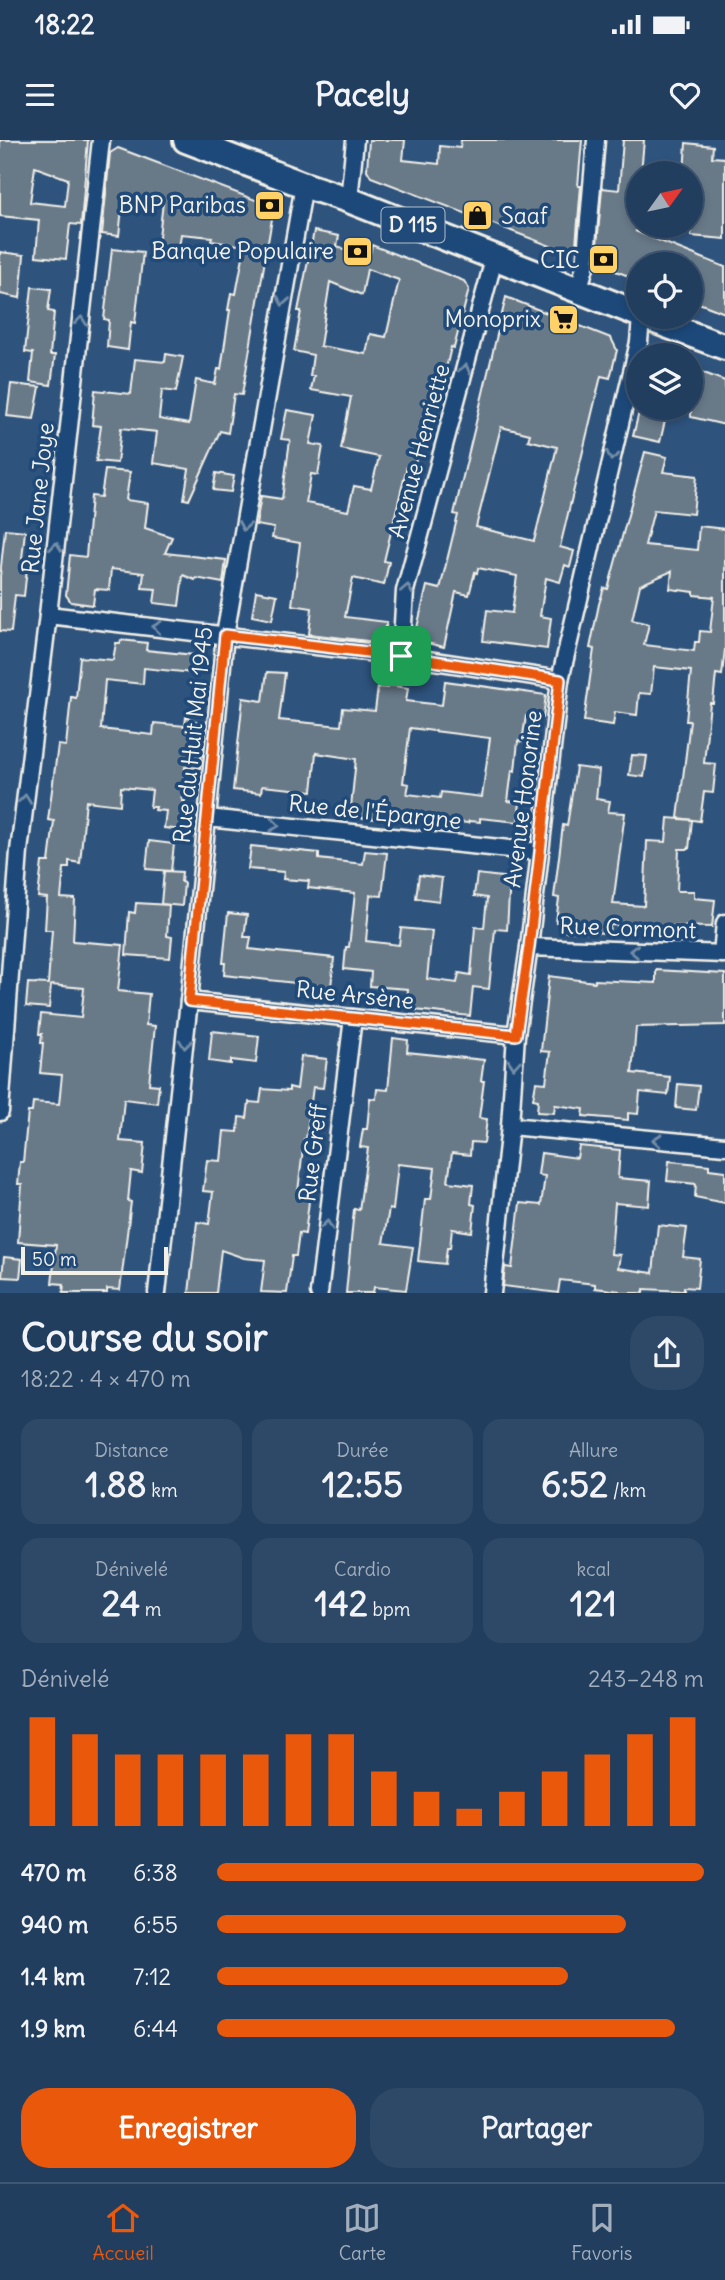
<!DOCTYPE html>
<html lang="fr">
<meta charset="utf-8">
<style>
:root{--surface:#223e5e;--page:#2e4967;--text:#f1f3f6;--muted:#a2aebc;--line:#3f5773;--accent:#ea580c}
body{margin:0;font-family:Delius,sans-serif;background:var(--page);color:var(--text);height:100vh;display:flex;flex-direction:column;font-size:26px;white-space:nowrap}
*{box-sizing:border-box;margin:0}
p{font-size:23px;color:var(--muted)}
.icon{flex:none;width:38px;height:38px;fill:none;stroke:currentColor;stroke-width:2;stroke-linecap:round;stroke-linejoin:round}
.map{position:relative;height:1153px;overflow:hidden}
.sheet{display:flex;flex-direction:column;background:var(--surface);flex:1}
.sheet>*{flex:none}
.needle{width:46px;rotate:57deg}
.controls{position:absolute;left:626px;top:21px;display:grid;gap:14px}
.controls a{display:grid;place-items:center;width:77px;height:77px;border-radius:50%;background:var(--surface);box-shadow:0 4px 10px #0003,0 0 0 2px var(--line);font-size:35px}
.scale{position:absolute;left:21px;bottom:18px;width:147px;box-sizing:border-box;padding-left:7px;border:4px solid #f4f1e8;border-top:0;font-size:19px;line-height:24px;white-space:nowrap;color:#f4f1e8;-webkit-text-stroke:5px #1f4a7a;paint-order:stroke}
.pin{position:absolute;display:grid;place-items:center;width:60px;height:60px;color:#fff;margin:-30px;border-radius:14px;box-shadow:0 4px 10px #0006}
.round{display:grid;place-items:center;flex:none;width:74px;height:74px;border-radius:28px;background:var(--page)}
.overview{display:flex;align-items:center;justify-content:space-between;height:119px;padding:0 21px}
h1{font-size:38px;font-weight:700;line-height:52px}
.figures{display:grid;grid-template-columns:repeat(3,1fr);gap:10px;height:119px;padding:7px 21px}
.figures div{display:grid;align-content:center;border-radius:18px;background:var(--page);text-align:center}
.figures b{font-size:35px;font-weight:700}
.figures small{font-size:19px;font-weight:400}
.figures p{font-size:19px}
.chart{height:196px;padding:14px 21px}
.chart p{display:flex;justify-content:space-between}
.chart svg{width:100%;height:126px;margin-top:7px;stroke:var(--accent);stroke-width:6}
.action{display:flex;gap:14px;margin-top:auto;padding:14px 21px}
.action a{flex:1;height:80px;border-radius:28px;background:var(--accent);color:#fff;font-size:28px;font-weight:700;line-height:80px;text-align:center}
.action a+a{background:var(--page);color:var(--text)}
ul{padding:0 21px;list-style:none;font-size:23px}
li{display:grid;grid-template-columns:112px 84px 1fr;align-items:center;height:52px}
li i{height:18px;border-radius:9px;background:var(--accent)}
.status{display:flex;justify-content:space-between;align-items:center;height:49px;padding:0 35px;background:var(--surface);direction:ltr}
.status svg{height:19px;fill:currentColor}
header{display:flex;justify-content:space-between;align-items:center;height:91px;padding:0 21px;background:var(--surface);font-size:32px;font-weight:700}
.tabs{display:flex;justify-content:space-around;align-items:center;height:98px;border-top:2px solid var(--line);background:var(--surface);font-size:19px;color:var(--muted)}
.tabs a{display:grid;justify-items:center;gap:4px}
.tabs .on{color:var(--accent)}
.map>svg:first-child{display:block}
</style>
<div class="status"><b>18:22</b><svg viewBox="0 0 49 12"><path d="M0 12V9h3v3zM5 12V6h3v6zM10 12V3h3v9zM15 12V0h3v12zM26 1h20v11H26zM47 4h2v5h-2z"/></svg></div>
<header><svg class="icon" aria-label="menu" viewBox="0 0 24 24"><path d="M4 6h16M4 12h16M4 18h16"/></svg>Pacely<svg class="icon" aria-label="heart" viewBox="0 0 24 24"><path d="M12 20l-8-8c-3-5 5-10 8-4 3-6 11-1 8 4z"/></svg></header>
<div class="map">
<svg width="725" height="1153" viewBox="0 0 725 1153">
<rect width="100%" height="100%" fill="#2e537d"/>
<filter id="ink" filterUnits="userSpaceOnUse"><feTurbulence type="fractalNoise" baseFrequency=".0143" numOctaves="2"/><feDisplacementMap in="SourceGraphic" scale="14" xChannelSelector="R" yChannelSelector="G"/><feConvolveMatrix kernelMatrix="1 2 1 2 8 2 1 2 1" color-interpolation-filters="sRGB"/></filter>
<g filter="url(#ink)">
<g fill="#687988" stroke="#f4f1e8" stroke-width="2" fill-rule="evenodd">
<path d="M 0,0 L 88,0 L 81,85 L 70,84 L 66,119 L 36,116 L 39,80 L 0,76 ZM 35,27 L 68,39 L 65,66 L 30,62 Z"/>
<path d="M 369,0 L 405,0 L 403,20 L 439,24 L 440,6 L 460,8 L 461,0 L 582,0 L 578,46 L 581,46 L 576,105 L 566,112 L 371,37 L 367,30 Z"/>
<path d="M 623,0 L 644,0 L 641,33 L 639,33 L 639,91 L 635,91 L 725,127 L 725,173 L 691,160 L 691,124 L 639,124 L 639,140 L 600,125 L 596,117 L 602,48 L 619,50 Z"/>
<path d="M 686,3 L 713,6 L 712,17 L 725,18 L 725,99 L 691,96 L 691,33 L 684,33 Z"/>
<path d="M 118,8 L 274,67 L 242,255 L 234,254 L 228,293 L 220,291 L 189,360 L 184,359 L 189,329 L 153,323 L 157,292 L 121,288 L 117,323 L 96,321 L 101,286 L 92,285 L 95,250 L 131,254 L 135,219 L 165,222 L 166,214 L 183,217 L 176,252 L 162,250 L 159,279 L 189,284 L 196,240 L 215,244 L 218,229 L 221,229 L 230,170 L 228,170 L 231,153 L 236,154 L 245,106 L 211,101 L 212,97 L 181,94 L 178,116 L 157,114 L 163,62 L 129,56 L 129,60 L 123,59 L 119,96 L 102,94 L 110,13 Z"/>
<path d="M 314,91 L 339,96 L 337,106 L 369,119 L 372,105 L 464,141 L 469,149 L 454,208 L 451,207 L 445,233 L 441,232 L 433,263 L 430,263 L 414,327 L 407,326 L 384,421 L 389,422 L 384,445 L 353,438 L 345,477 L 387,482 L 384,496 L 376,502 L 309,494 L 312,468 L 292,465 L 300,403 L 272,398 L 274,388 L 256,385 L 261,356 L 282,359 L 290,300 L 281,299 L 287,270 L 316,275 L 310,304 L 323,306 L 318,335 L 311,334 L 306,363 L 348,371 L 354,346 L 371,349 L 379,317 L 341,309 L 351,257 L 311,250 L 314,236 L 310,236 L 313,215 L 294,211 L 301,171 L 298,171 ZM 367,129 L 399,140 L 386,197 L 370,194 L 366,214 L 320,206 L 330,142 L 362,155 Z"/>
<path d="M 112,109 L 143,112 L 135,183 L 131,182 L 128,210 L 107,207 L 109,180 L 104,179 Z"/>
<path d="M 0,112 L 24,115 L 20,158 L 0,154 Z"/>
<path d="M 32,147 L 51,149 L 48,171 L 54,172 L 50,215 L 55,215 L 51,245 L 30,242 L 33,213 L 25,212 Z"/>
<path d="M 506,157 L 611,198 L 617,210 L 610,238 L 601,236 L 560,407 L 574,411 L 570,427 L 565,425 L 560,442 L 546,438 L 540,476 L 551,478 L 547,509 L 483,501 L 487,470 L 512,473 L 517,436 L 478,428 L 477,433 L 475,432 L 469,455 L 456,452 L 444,507 L 414,500 L 427,446 L 440,449 L 458,375 L 454,374 ZM 501,287 L 530,294 L 528,300 L 557,307 L 534,401 L 476,387 Z"/>
<path d="M 691,228 L 725,241 L 725,285 L 691,277 Z"/>
<path d="M 11,244 L 40,247 L 34,279 L 7,276 Z"/>
<path d="M 640,268 L 668,268 L 660,302 L 633,296 Z"/>
<path d="M 645,312 L 667,317 L 663,332 L 697,336 L 693,374 L 654,370 L 645,405 L 697,410 L 699,386 L 725,389 L 725,509 L 722,535 L 716,534 L 713,563 L 710,563 L 704,623 L 716,624 L 713,653 L 704,652 L 700,681 L 678,678 L 690,581 L 686,581 L 691,531 L 654,527 L 651,554 L 639,553 L 637,575 L 615,572 L 613,585 L 584,581 L 594,509 L 590,508 L 599,464 L 604,448 L 608,449 ZM 672,431 L 670,449 L 694,452 L 694,455 L 714,457 L 710,492 L 700,491 L 699,502 L 695,502 L 694,511 L 644,505 L 649,484 L 632,480 L 640,445 Z"/>
<path d="M 105,330 L 130,332 L 126,360 L 148,363 L 145,388 L 172,397 L 165,413 L 226,420 L 223,443 L 196,438 L 195,440 L 183,435 L 179,466 L 154,463 L 156,449 L 142,448 L 144,433 L 111,429 L 109,450 L 95,449 L 93,465 L 71,462 L 66,455 L 70,415 L 86,417 L 91,356 L 101,357 Z"/>
<path d="M 216,333 L 234,336 L 231,352 L 213,350 Z"/>
<path d="M 5,389 L 25,391 L 22,419 L 28,420 L 24,456 L 15,455 L 11,492 L 0,491 L 0,436 Z"/>
<path d="M 256,451 L 277,455 L 272,480 L 252,476 Z"/>
<path d="M 121,500 L 147,503 L 146,510 L 194,515 L 192,533 L 144,528 L 143,544 L 105,540 L 101,589 L 153,595 L 154,583 L 185,586 L 186,577 L 200,583 L 199,599 L 203,599 L 200,628 L 185,627 L 182,661 L 185,661 L 183,690 L 164,688 L 166,671 L 155,670 L 156,667 L 150,667 L 152,650 L 121,647 L 120,665 L 86,661 L 80,723 L 69,721 L 69,728 L 64,728 L 61,758 L 75,759 L 73,801 L 123,805 L 118,851 L 149,854 L 146,885 L 155,886 L 149,944 L 159,945 L 157,963 L 124,959 L 120,1001 L 145,1003 L 142,1033 L 131,1031 L 128,1061 L 131,1062 L 120,1150 L 107,1149 L 107,1153 L 63,1153 L 64,1144 L 52,1143 L 56,1105 L 18,1102 L 22,1044 L 18,1044 L 20,1022 L 23,1022 L 28,972 L 32,972 L 33,962 L 59,964 L 62,935 L 40,933 L 43,903 L 41,903 L 42,894 L 39,894 L 41,874 L 81,878 L 84,848 L 51,845 L 49,868 L 26,866 L 28,843 L 48,844 L 52,790 L 45,790 L 47,758 L 38,757 L 42,722 L 49,722 L 54,681 L 48,680 L 58,605 L 66,606 L 71,557 L 76,558 L 80,517 L 113,520 L 116,503 L 120,503 Z"/>
<path d="M 267,532 L 285,533 L 279,580 L 341,586 L 343,568 L 375,571 L 378,547 L 388,548 L 389,545 L 408,548 L 406,561 L 442,565 L 445,541 L 546,555 L 543,578 L 526,576 L 522,602 L 518,601 L 515,631 L 512,630 L 508,661 L 520,662 L 518,682 L 480,678 L 480,682 L 469,681 L 468,683 L 426,679 L 426,676 L 392,672 L 391,680 L 350,677 L 356,619 L 316,613 L 312,651 L 262,646 L 261,653 L 233,650 L 243,558 L 263,561 ZM 410,588 L 490,598 L 482,657 L 441,652 L 440,658 L 407,654 L 409,644 L 403,643 Z"/>
<path d="M 632,615 L 647,616 L 644,637 L 629,635 Z"/>
<path d="M 576,627 L 599,630 L 596,659 L 610,661 L 608,672 L 625,673 L 613,764 L 644,766 L 647,701 L 666,702 L 668,678 L 692,680 L 689,709 L 679,709 L 677,751 L 694,751 L 694,758 L 715,760 L 712,787 L 610,785 L 609,793 L 559,791 L 560,782 L 556,782 L 559,758 L 554,757 L 563,685 L 567,686 Z"/>
<path d="M 149,701 L 174,704 L 171,731 L 146,729 Z"/>
<path d="M 251,706 L 319,713 L 319,719 L 363,724 L 365,711 L 387,713 L 382,756 L 370,755 L 366,801 L 399,805 L 401,788 L 432,791 L 427,839 L 457,843 L 459,833 L 471,835 L 475,787 L 484,788 L 487,758 L 474,756 L 477,734 L 510,738 L 507,790 L 495,789 L 489,849 L 473,847 L 470,876 L 406,869 L 408,849 L 370,846 L 371,832 L 344,829 L 346,807 L 349,807 L 355,753 L 308,748 L 309,741 L 283,739 L 284,732 L 248,729 Z"/>
<path d="M 164,731 L 182,732 L 181,742 L 184,743 L 182,766 L 161,764 Z"/>
<path d="M 419,735 L 442,738 L 439,761 L 416,758 Z"/>
<path d="M 136,763 L 169,765 L 167,796 L 172,797 L 170,818 L 126,815 L 129,772 L 135,773 Z"/>
<path d="M 228,773 L 247,775 L 244,797 L 251,797 L 249,809 L 334,818 L 331,847 L 224,835 L 225,823 L 223,823 Z"/>
<path d="M 656,830 L 725,834 L 725,885 L 636,887 L 632,933 L 670,937 L 668,955 L 640,952 L 638,974 L 628,973 L 628,980 L 583,976 L 584,969 L 555,965 L 554,973 L 537,972 L 538,960 L 533,959 L 536,942 L 546,943 L 550,912 L 541,911 L 549,836 L 595,842 L 595,840 L 656,843 Z"/>
<path d="M 212,891 L 259,896 L 256,923 L 231,920 L 231,924 L 209,921 Z"/>
<path d="M 393,898 L 408,900 L 407,912 L 484,920 L 481,941 L 484,941 L 479,978 L 487,979 L 484,1003 L 471,1002 L 470,1015 L 452,1013 L 448,1042 L 473,1045 L 471,1064 L 475,1065 L 472,1092 L 452,1089 L 450,1108 L 447,1108 L 445,1124 L 418,1121 L 425,1059 L 431,1059 L 435,1028 L 398,1024 L 393,1070 L 389,1069 L 383,1103 L 413,1107 L 406,1150 L 374,1147 L 373,1153 L 346,1153 L 354,1069 L 359,1070 L 368,1008 L 360,1007 L 363,989 L 367,989 L 370,958 L 376,959 L 377,949 L 388,950 Z"/>
<path d="M 301,916 L 327,919 L 323,948 L 313,947 L 306,999 L 304,999 L 298,1052 L 310,1053 L 305,1094 L 299,1093 L 296,1116 L 292,1116 L 287,1153 L 261,1152 L 265,1120 L 244,1118 L 221,1110 L 216,1153 L 189,1153 L 197,1082 L 209,1084 L 213,1052 L 203,1051 L 207,1020 L 221,1021 L 224,991 L 238,992 L 239,977 L 247,978 L 249,962 L 260,963 L 262,949 L 289,951 L 289,947 L 297,949 Z"/>
<path d="M 678,944 L 699,946 L 696,970 L 676,968 Z"/>
<path d="M 579,1006 L 620,1010 L 618,1038 L 651,1041 L 649,1066 L 615,1063 L 611,1114 L 620,1115 L 618,1128 L 653,1133 L 658,1085 L 687,1088 L 683,1117 L 700,1119 L 697,1148 L 684,1147 L 684,1151 L 644,1149 L 644,1153 L 619,1153 L 619,1151 L 595,1148 L 595,1144 L 560,1140 L 558,1153 L 503,1146 L 505,1127 L 512,1128 L 520,1063 L 541,1065 L 545,1036 L 538,1035 L 541,1013 L 577,1018 Z"/>
<path d="M 669,1021 L 709,1025 L 709,1029 L 725,1031 L 725,1063 L 695,1057 L 696,1044 L 667,1041 Z"/>
<path d="M 4,1117 L 22,1119 L 20,1138 L 2,1137 Z"/>
</g>
<g fill="none" stroke-linecap="round" stroke-linejoin="round">
<defs>
<g id="street">
<path d="M 349,60 L 355,0"/>
<path d="M 578,151 L 585,127 L 596,0"/>
<path d="M 48,475 L 401,516 L 560,540"/>
<path d="M 401,516 L 405,451 L 494,119"/>
<path d="M 207,678 L 539,712"/>
<path d="M 529,807 L 725,814"/>
<path d="M 722,814 L 725,783"/>
<path d="M 189,861 L 516,895"/>
<path d="M 0,972 L 19,711 L 48,475 L 101,0"/>
<path d="M 510,986 L 725,1006"/>
<path d="M 157,1153 L 189,861 L 225,495 L 304,45"/>
<path d="M 319,1153 L 353,878"/>
<path d="M 492,1153 L 510,986 L 516,895 L 529,807 L 560,540 L 639,202 L 641,177"/>
</g>
<g id="primary">
<path d="M 186,0 L 304,45 L 349,60 L 639,174"/>
<path d="M 645,177 L 725,207"/>
</g>
</defs>
<use href="#street" stroke="#f4f1e8" stroke-width="21"/>
<use href="#primary" stroke="#f4f1e8" stroke-width="30"/>
<use href="#street" stroke="#1f4a7a" stroke-width="16"/>
<use href="#primary" stroke="#1f4a7a" stroke-width="24"/>
</g>
<defs><path id="oneway-chevron" d="M-2-3.5L2.5 0L-2 3.5" fill="none" stroke-width="1.6" stroke-linecap="round" stroke-linejoin="round" transform="scale(1.75)"/></defs>
<g stroke="#748da6">
<use href="#oneway-chevron" transform="translate(283 161) rotate(100)"/>
<use href="#oneway-chevron" transform="translate(81 181) rotate(-84)"/>
<use href="#oneway-chevron" transform="translate(465 229) rotate(-75)"/>
<use href="#oneway-chevron" transform="translate(612 316) rotate(103)"/>
<use href="#oneway-chevron" transform="translate(244 386) rotate(100)"/>
<use href="#oneway-chevron" transform="translate(56 407) rotate(-84)"/>
<use href="#oneway-chevron" transform="translate(407 449) rotate(-79)"/>
<use href="#oneway-chevron" transform="translate(157 487) rotate(-173)"/>
<use href="#oneway-chevron" transform="translate(25 659) rotate(-83)"/>
<use href="#oneway-chevron" transform="translate(275 685) rotate(6)"/>
<use href="#oneway-chevron" transform="translate(634 811) rotate(-178)"/>
<use href="#oneway-chevron" transform="translate(185 904) rotate(96)"/>
<use href="#oneway-chevron" transform="translate(514 924) rotate(94)"/>
<use href="#oneway-chevron" transform="translate(657 1000) rotate(-175)"/>
<use href="#oneway-chevron" transform="translate(327 1085) rotate(-83)"/>
</g>
</g>
<g fill="none" stroke-linecap="round" stroke-linejoin="round" filter="url(#ink)">
<defs>
<path id="route" d="M 225,495 L 401,516 L 560,540 L 529,807 L 516,895 L 189,861 Z"/>
</defs>
<use href="#route" stroke="#fff" stroke-width="14"/>
<use href="#route" stroke="#ea580c" stroke-width="9"/>
</g>
<defs>
<symbol id="bank-square" viewBox="-11 -11 22 22"><rect x="-9" y="-9" width="18" height="18" rx="4" fill="#ffd166" stroke="#1f4a7a"/><path d="M-6-4H6V4H-6ZM0-2.3a2.3 2.3 0 1 0 0 4.6a2.3 2.3 0 1 0 0-4.6Z" fill="#111"/></symbol>
<symbol id="shop-square" viewBox="-11 -11 22 22"><rect x="-9" y="-9" width="18" height="18" rx="4" fill="#ffd166" stroke="#1f4a7a"/><path d="M-5-2.5h2.3a2.7 3.5 0 0 1 5.4 0H5L5.5 6h-11ZM-1.5-2.5h3a1.5 2.3 0 0 0-3 0Z" fill="#111"/></symbol>
<symbol id="supermarket-square" viewBox="-11 -11 22 22"><rect x="-9" y="-9" width="18" height="18" rx="4" fill="#ffd166" stroke="#1f4a7a"/><path d="M-6-5.5h2.5l.6 2H6L4.5 2H-2.5L-4.4-4H-6ZM-1.5 3.2a1.3 1.3 0 1 0 .1 0ZM3 3.2a1.3 1.3 0 1 0 .1 0Z" fill="#111"/></symbol>
</defs>
<g fill-rule="evenodd">
<use href="#bank-square" x="252" y="48" width="35" height="35"/>
<use href="#shop-square" x="460" y="58" width="35" height="35"/>
<use href="#bank-square" x="340" y="94" width="35" height="35"/>
<use href="#bank-square" x="586" y="102" width="35" height="35"/>
<use href="#supermarket-square" x="546" y="162" width="35" height="35"/>
</g>
<g text-anchor="middle" stroke-width="7" stroke-linejoin="round" paint-order="stroke">
<rect fill="#1f4a7a" stroke="#b4bfc7" stroke-width="2" x="381.5" y="67.5" width="63" height="35" rx="5"/>
<g font-size="21" font-weight="bold" fill="#f4f1e8">
<text x="413" y="92">D 115</text>
</g>
<g font-size="23" fill="#f4f1e8" stroke="#1f4a7a" text-anchor="end">
<text x="246" y="73">BNP Paribas</text>
<text x="501" y="84" text-anchor="start">Saaf</text>
<text x="334" y="119">Banque Populaire</text>
<text x="580" y="128">CIC</text>
<text x="541" y="187">Monoprix</text>
</g>
<g font-size="23" fill="#f4f1e8" stroke="#1f4a7a">
<text transform="translate(419 311) rotate(-75)" y="8">Avenue Henriette</text>
<text transform="translate(38 358) rotate(-84)" y="8">Rue Jane Joye</text>
<text transform="translate(193 595) rotate(-84)" y="8">Rue du Huit Mai 1945</text>
<text transform="translate(523 659) rotate(-83)" y="8">Avenue Honorine</text>
<text transform="translate(375 672) rotate(6)" y="8">Rue de l'Épargne</text>
<text transform="translate(628 788) rotate(2)" y="8">Rue Cormont</text>
<text transform="translate(355 855) rotate(6)" y="8">Rue Arsène</text>
<text transform="translate(313 1013) rotate(-83)" y="8">Rue Greff</text>
</g>
</g>
</svg>
<div class="controls">
<a><svg class="needle" viewBox="-14 -14 28 28"><path d="M0-13l5 13h-10z" fill="#e53935"/><path d="M0 13l5-13h-10z" fill="#a2aebc"/></svg></a>
<a><svg class="icon" aria-label="locate" viewBox="0 0 24 24"><circle cx="12" cy="12" r="6"/><path d="M12 2v4M12 18v4M2 12h4M18 12h4"/></svg></a>
<a><svg class="icon" aria-label="layers" viewBox="0 0 24 24"><path d="M12 4l9 5-9 5-9-5zM3 14l9 5 9-5"/></svg></a>
</div>
<div class="scale">50 m</div>
<div class="pin" style="left:401px;top:516px;background:#1e9e55"><svg class="icon" aria-label="arrive" viewBox="0 0 24 24"><path d="M6 21V4h12l-3 4 3 4H6"/></svg></div>
</div>
<section class="sheet">
<div class="overview"><div><h1>Course du soir</h1><p>18:22 · 4 × 470 m</p></div><a class="round"><svg class="icon" aria-label="share" viewBox="0 0 24 24"><path d="M12 15V3M7 8l5-5 5 5M5 13v7h14v-7"/></svg></a></div>
<div class="figures">
<div><p>Distance</p><b>1.88<small> km</small></b></div>
<div><p>Durée</p><b>12:55</b></div>
<div><p>Allure</p><b>6:52<small> /km</small></b></div>
</div>
<div class="figures">
<div><p>Dénivelé</p><b>24<small> m</small></b></div>
<div><p>Cardio</p><b>142<small> bpm</small></b></div>
<div><p>kcal</p><b>121</b></div>
</div>
<div class="chart"><p><span>Dénivelé</span>243–248 m</p>
<svg viewBox="0 0 160 44" preserveAspectRatio="none"><path d="M5 44V6M15 44V12M25 44V19M35 44V19M45 44V19M55 44V19M65 44V12M75 44V12M85 44V25M95 44V32M105 44V38M115 44V32M125 44V25M135 44V19M145 44V12M155 44V6"/></svg>
</div>
<ul>
<li><b>470 m</b>6:38<i style="width:100%"></i></li>
<li><b>940 m</b>6:55<i style="width:84%"></i></li>
<li><b>1.4 km</b>7:12<i style="width:72%"></i></li>
<li><b>1.9 km</b>6:44<i style="width:94%"></i></li>
</ul>
<div class="action"><a>Enregistrer</a><a>Partager</a></div>
</section>
<nav class="tabs">
<a class="on"><svg class="icon" aria-label="home" viewBox="0 0 24 24"><path d="M3 11l9-7 9 7M6 9v11h12V9"/></svg>Accueil</a>
<a><svg class="icon" aria-label="map" viewBox="0 0 24 24"><path d="M3 6l6-2 6 2 6-2v14l-6 2-6-2-6 2zM9 4v14M15 6v14"/></svg>Carte</a>
<a><svg class="icon" aria-label="saved" viewBox="0 0 24 24"><path d="M7 4h10v16l-5-4-5 4z"/></svg>Favoris</a>
</nav>
